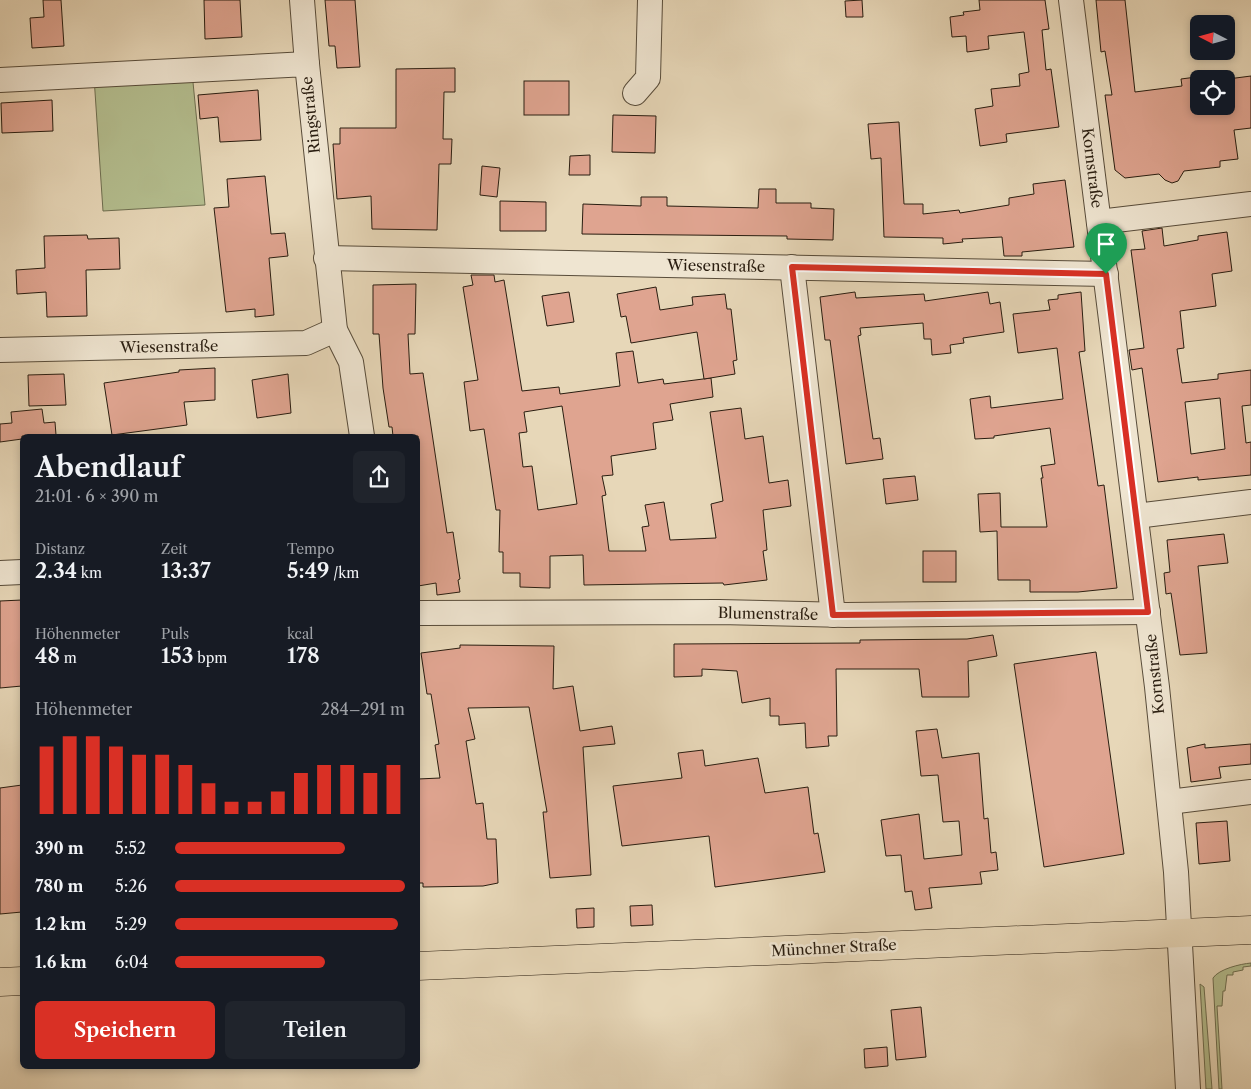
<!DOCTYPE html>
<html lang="de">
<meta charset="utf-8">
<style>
:root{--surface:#171b24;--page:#20242c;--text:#f1f3f6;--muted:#9ea1a6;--accent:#d93025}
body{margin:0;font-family:"Libre Caslon Text",serif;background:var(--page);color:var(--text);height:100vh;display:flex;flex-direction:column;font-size:19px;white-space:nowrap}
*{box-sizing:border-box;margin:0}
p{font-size:16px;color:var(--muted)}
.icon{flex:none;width:28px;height:28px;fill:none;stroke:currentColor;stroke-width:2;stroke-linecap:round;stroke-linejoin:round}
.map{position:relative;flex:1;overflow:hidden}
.side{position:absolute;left:20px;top:434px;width:400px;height:635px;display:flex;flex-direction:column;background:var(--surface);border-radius:8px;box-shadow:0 2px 8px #0003}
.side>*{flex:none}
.needle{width:32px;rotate:276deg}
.buttons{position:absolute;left:1190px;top:15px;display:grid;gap:10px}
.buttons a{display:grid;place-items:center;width:45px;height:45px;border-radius:8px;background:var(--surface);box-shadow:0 2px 8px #0003;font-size:25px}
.pin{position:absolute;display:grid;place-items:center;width:42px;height:42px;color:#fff;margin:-51px -21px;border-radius:50% 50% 50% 0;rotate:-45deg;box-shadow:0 0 5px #0007}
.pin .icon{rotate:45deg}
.round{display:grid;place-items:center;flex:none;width:52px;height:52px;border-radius:8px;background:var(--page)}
.overview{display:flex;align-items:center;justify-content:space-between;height:85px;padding:0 15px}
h1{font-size:28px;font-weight:600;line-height:38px}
.metrics{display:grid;grid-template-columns:repeat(3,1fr);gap:8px;height:85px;padding:5px 15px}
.metrics div{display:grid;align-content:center}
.metrics b{font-size:21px;font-weight:600}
.metrics small{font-size:14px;font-weight:400}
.metrics p{font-size:14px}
.chart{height:140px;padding:10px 15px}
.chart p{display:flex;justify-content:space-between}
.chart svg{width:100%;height:90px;margin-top:5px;stroke:var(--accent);stroke-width:6}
.primary-button{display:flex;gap:10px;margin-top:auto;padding:10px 15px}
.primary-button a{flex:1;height:58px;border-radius:8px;background:var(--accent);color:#fff;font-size:20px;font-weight:600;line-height:58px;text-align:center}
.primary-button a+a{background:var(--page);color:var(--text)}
ul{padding:0 15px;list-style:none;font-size:16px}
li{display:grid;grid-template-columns:80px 60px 1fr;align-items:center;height:38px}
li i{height:12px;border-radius:6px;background:var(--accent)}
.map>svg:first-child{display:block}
</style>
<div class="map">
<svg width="1251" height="1089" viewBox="0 0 1251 1089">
<rect width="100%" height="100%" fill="#e7d7b8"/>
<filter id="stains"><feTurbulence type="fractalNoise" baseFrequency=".004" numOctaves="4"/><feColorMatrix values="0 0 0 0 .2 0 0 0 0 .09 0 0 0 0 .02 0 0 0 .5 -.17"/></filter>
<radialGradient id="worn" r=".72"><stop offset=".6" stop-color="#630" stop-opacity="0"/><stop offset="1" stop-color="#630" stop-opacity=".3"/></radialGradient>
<g fill="#b4be8f" stroke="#6e6e50">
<path d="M 192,72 L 205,205 L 103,211 L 94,77 Z"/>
<path d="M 1251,963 L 1251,966 L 1243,967 L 1243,970 L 1233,972 L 1233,975 L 1227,975 L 1225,991 L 1223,991 L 1222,1006 L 1217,1006 L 1222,1089 L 1219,1089 L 1213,978 C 1219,969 1240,964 1251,963 Z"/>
<path d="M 1200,984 L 1204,987 L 1212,1089 L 1206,1089 Z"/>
</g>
<g fill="#dfa490" stroke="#291d10" fill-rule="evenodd">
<path d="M 43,0 L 61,0 L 64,46 L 32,48 L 30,18 L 44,17 Z"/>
<path d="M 204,0 L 240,0 L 242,37 L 205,39 Z"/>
<path d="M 325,0 L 355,0 L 360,67 L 337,68 L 335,46 L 329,46 Z"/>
<path d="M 862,0 L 863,17 L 846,17 L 845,1 Z"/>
<path d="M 979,0 L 1045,0 L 1049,29 L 1042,30 L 1046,70 L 1051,69 L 1059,127 L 1006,134 L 1007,142 L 980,146 L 975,109 L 993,106 L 991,89 L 1020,86 L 1019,74 L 1029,72 L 1024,32 L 988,36 L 989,49 L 967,52 L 966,36 L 952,37 L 950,17 L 964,15 L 963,12 L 980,10 Z"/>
<path d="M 1096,0 L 1125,0 L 1135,92 L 1182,86 L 1181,79 L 1227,73 L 1228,79 L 1251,76 L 1251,128 L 1234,130 L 1238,159 L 1220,161 L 1220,167 L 1184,171 L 1178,181 L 1172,183 L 1165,180 L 1159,174 L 1125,178 L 1115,170 L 1105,95 L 1112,95 L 1105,51 L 1101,52 ZM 1199,79 L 1226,79 L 1226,106 L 1199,106 Z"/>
<path d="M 455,68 L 455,92 L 444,92 L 443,139 L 452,139 L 451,164 L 439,164 L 437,230 L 372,229 L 371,196 L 337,199 L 333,144 L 340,144 L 340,128 L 396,128 L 396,69 Z"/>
<rect x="524" y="81" width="45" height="34"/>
<path d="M 258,90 L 261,140 L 220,142 L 218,117 L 200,119 L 198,95 Z"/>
<path d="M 52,100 L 53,131 L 2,133 L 1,103 Z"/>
<path d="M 613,115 L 656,116 L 655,153 L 612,152 Z"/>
<path d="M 899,122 L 904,204 L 923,204 L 923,214 L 959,210 L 960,213 L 1009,205 L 1009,198 L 1034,194 L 1033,184 L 1065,180 L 1074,247 L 1022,252 L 1022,256 L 1004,256 L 1002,237 L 962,239 L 963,242 L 943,244 L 943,238 L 884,237 L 881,158 L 871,159 L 868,124 Z"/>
<path d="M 590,155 L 590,175 L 569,175 L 570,156 Z"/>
<path d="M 482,166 L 500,168 L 497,197 L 480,195 Z"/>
<path d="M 265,176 L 271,234 L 285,233 L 288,256 L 269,258 L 274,315 L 255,317 L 255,309 L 226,312 L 214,208 L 229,207 L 227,179 Z"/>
<path d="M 759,189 L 776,189 L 776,203 L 811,203 L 811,208 L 834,209 L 833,240 L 787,239 L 787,236 L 582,234 L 583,204 L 641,206 L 641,197 L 667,197 L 667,206 L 758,208 Z"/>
<path d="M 500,201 L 546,202 L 546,231 L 500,231 Z"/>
<path d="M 1162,228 L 1164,246 L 1198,240 L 1198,236 L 1227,232 L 1232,271 L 1212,274 L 1216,306 L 1180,311 L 1184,348 L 1177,349 L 1182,383 L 1218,379 L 1218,374 L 1251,370 L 1251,405 L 1242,406 L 1246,443 L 1251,442 L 1251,475 L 1198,480 L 1198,477 L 1158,482 L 1142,368 L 1132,370 L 1129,350 L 1144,348 L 1131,250 L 1145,249 L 1142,231 ZM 1220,398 L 1225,449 L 1191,454 L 1185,402 Z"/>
<path d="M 87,235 L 88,239 L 119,238 L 120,269 L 86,270 L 87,316 L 47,317 L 46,292 L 17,294 L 16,270 L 45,268 L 44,236 Z"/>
<path d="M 471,275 L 494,275 L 495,282 L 504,280 L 522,391 L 559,387 L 560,394 L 620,386 L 616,353 L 633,351 L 638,383 L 663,379 L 664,384 L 711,378 L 713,397 L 670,404 L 673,420 L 653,423 L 656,449 L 611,456 L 613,475 L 602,476 L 606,495 L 602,496 L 609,551 L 646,551 L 642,527 L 649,526 L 645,505 L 664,502 L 670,540 L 716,538 L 711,504 L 723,501 L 710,412 L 741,408 L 745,439 L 763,436 L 769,483 L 788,480 L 791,506 L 763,510 L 767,550 L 763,551 L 767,580 L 724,585 L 723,583 L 584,585 L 583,555 L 550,556 L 550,588 L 520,587 L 520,573 L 503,573 L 503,552 L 499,552 L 500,510 L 496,510 L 484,429 L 470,431 L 464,382 L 478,380 L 463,287 L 473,285 ZM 562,406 L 577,504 L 538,510 L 532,466 L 523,467 L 519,433 L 527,432 L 524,412 Z"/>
<path d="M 416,284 L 415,334 L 408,334 L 410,374 L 423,373 L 447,533 L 453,532 L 460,579 L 458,580 L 460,592 L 437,595 L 436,583 L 418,586 L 418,436 L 393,436 L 392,427 L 389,427 L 383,388 L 379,334 L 373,334 L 373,285 Z"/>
<path d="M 656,287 L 660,310 L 693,305 L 692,297 L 725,294 L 727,309 L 731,309 L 737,360 L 733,361 L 735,374 L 704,379 L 697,332 L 631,343 L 626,316 L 621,317 L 617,294 Z"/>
<path d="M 569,292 L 574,322 L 547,326 L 542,296 Z"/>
<path d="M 855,292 L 856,298 L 924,294 L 925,301 L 988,292 L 990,304 L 1000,302 L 1004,332 L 963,338 L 964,343 L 950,345 L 951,353 L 932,355 L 931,339 L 924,339 L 923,323 L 860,328 L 861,335 L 858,336 L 873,439 L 880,438 L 883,459 L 846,464 L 830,340 L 825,340 L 820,297 Z"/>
<path d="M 1081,292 L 1085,351 L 1079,352 L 1098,486 L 1104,485 L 1117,588 L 1078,592 L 1030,592 L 1030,580 L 998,580 L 997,531 L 980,532 L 978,494 L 1000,493 L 1001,527 L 1047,527 L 1041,478 L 1043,478 L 1041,466 L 1055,464 L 1050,428 L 994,436 L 994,438 L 975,439 L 970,399 L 990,396 L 991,408 L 1063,399 L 1057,348 L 1018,353 L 1013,314 L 1050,310 L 1048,300 L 1058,299 L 1058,295 Z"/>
<path d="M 215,368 L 215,400 L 184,402 L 187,425 L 112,435 L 104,383 L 179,372 L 179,370 Z"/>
<path d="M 64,374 L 66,405 L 29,406 L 28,375 Z"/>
<path d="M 288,374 L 291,413 L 257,418 L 252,380 Z"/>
<path d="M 42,409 L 44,423 L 55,422 L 56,435 L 22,436 L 22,439 L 0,442 L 0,424 L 12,423 L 11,412 Z"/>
<path d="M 915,476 L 918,500 L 886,504 L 883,479 Z"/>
<path d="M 1224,534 L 1228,563 L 1198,566 L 1207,653 L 1180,655 L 1171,593 L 1166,594 L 1164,573 L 1170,572 L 1167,540 Z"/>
<rect x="923" y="551" width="33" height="31"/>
<path d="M 22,600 L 22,686 L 0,688 L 0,601 Z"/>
<path d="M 993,635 L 997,656 L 968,661 L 969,697 L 922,697 L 919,669 L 836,669 L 837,736 L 828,736 L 829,746 L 806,748 L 805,723 L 779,725 L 779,716 L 770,716 L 770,698 L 742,703 L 737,671 L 702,669 L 702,676 L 674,677 L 674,644 L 860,643 L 860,640 L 967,639 Z"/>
<path d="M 460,645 L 554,646 L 553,689 L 573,686 L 580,731 L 612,726 L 615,744 L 583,747 L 591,875 L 550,878 L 543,812 L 547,812 L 529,707 L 468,708 L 475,739 L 466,741 L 476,804 L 483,803 L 487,839 L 496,839 L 498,883 L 483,886 L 423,887 L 423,883 L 418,883 L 418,779 L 440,778 L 435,745 L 439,744 L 431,694 L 427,694 L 421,653 L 460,648 Z"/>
<path d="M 1096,652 L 1124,854 L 1044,867 L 1014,664 Z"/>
<path d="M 937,729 L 942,758 L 979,753 L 984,819 L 988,818 L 991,853 L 996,852 L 998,870 L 980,872 L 982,884 L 929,888 L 932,908 L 915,910 L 912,891 L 905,892 L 901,855 L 886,856 L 881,820 L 919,814 L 924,859 L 962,855 L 959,821 L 943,822 L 938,775 L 921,776 L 916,731 Z"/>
<path d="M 1205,744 L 1205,748 L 1251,744 L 1251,764 L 1219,767 L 1221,778 L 1191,782 L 1187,748 Z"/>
<path d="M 703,750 L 705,766 L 758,758 L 765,793 L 808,787 L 814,834 L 818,833 L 825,872 L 715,887 L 709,836 L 622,846 L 613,786 L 682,778 L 678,753 Z"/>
<path d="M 22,785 L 22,912 L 0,914 L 0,788 Z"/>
<path d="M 1227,821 L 1230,861 L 1199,864 L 1196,823 Z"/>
<path d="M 652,905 L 653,925 L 631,926 L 630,906 Z"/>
<path d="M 594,908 L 594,927 L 577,928 L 576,909 Z"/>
<path d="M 921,1007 L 926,1057 L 896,1060 L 891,1010 Z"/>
<path d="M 887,1047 L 888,1066 L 865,1068 L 864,1049 Z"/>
</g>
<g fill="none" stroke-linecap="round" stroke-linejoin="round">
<defs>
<g id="minor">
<path d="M 302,0 L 307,64"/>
<path d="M 1071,0 L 1157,687 L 1176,872 L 1188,1089"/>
<path d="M 0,80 L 307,64 L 335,330 L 351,362 L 362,436"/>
<path d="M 635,93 L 648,78 L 650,0"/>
<path d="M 1099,222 L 1251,204"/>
<path d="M 326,258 L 1106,274"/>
<path d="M 792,267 L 833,615"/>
<path d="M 0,350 L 306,343 L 335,330"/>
<path d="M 1136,516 L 1251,502"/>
<path d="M 0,573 L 22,572"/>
<path d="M 418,613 L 719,612 L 846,615 L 1148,612"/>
<path d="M 1169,802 L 1251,792"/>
</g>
<g id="major">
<path d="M 418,966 L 1251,930"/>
<path d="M 0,982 L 22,981"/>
</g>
</defs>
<use href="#minor" stroke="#584c3a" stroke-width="26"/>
<use href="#major" stroke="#291d10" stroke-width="29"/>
<use href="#minor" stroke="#efe5d1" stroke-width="24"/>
<use href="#major" stroke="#e7d7b8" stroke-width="28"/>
</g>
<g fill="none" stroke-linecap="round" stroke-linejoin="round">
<defs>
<path id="route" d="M 792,267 L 1106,274 L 1148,612 L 833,615 Z"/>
</defs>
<use href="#route" stroke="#fff" stroke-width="10"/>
<use href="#route" stroke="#d93025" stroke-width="6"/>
</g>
<g text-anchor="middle" stroke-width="5" stroke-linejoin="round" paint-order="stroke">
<g font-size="15" fill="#291d10" stroke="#efe5d1">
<text transform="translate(311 115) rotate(-96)" y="5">Ringstraße</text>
<text transform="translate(1092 168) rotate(83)" y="5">Kornstraße</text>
<text transform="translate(716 266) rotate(1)" y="5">Wiesenstraße</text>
<text transform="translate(169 347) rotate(-1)" y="5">Wiesenstraße</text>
<text transform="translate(768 614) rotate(1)" y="5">Blumenstraße</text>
<text transform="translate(1155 674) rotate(-96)" y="5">Kornstraße</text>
<text transform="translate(834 948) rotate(-3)" y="5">Münchner Straße</text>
</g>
</g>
<rect width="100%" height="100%" filter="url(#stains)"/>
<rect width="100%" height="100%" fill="url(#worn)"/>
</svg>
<div class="buttons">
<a><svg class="needle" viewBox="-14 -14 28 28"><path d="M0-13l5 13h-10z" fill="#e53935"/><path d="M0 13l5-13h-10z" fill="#9ea1a6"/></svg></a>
<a><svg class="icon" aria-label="locate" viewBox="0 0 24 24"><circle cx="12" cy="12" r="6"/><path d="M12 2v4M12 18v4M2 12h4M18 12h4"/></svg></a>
</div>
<div class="pin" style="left:1106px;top:274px;background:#1e9e55"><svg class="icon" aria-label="arrive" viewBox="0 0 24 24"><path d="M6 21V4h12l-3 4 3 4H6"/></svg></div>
<section class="side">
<div class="overview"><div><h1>Abendlauf</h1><p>21:01 · 6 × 390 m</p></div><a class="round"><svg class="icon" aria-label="share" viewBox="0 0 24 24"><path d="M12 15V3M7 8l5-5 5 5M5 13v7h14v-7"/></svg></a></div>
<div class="metrics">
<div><p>Distanz</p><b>2.34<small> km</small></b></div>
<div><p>Zeit</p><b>13:37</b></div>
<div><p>Tempo</p><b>5:49<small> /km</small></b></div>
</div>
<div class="metrics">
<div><p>Höhenmeter</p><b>48<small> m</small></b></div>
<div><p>Puls</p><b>153<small> bpm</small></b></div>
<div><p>kcal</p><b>178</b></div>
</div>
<div class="chart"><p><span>Höhenmeter</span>284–291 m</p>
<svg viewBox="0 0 160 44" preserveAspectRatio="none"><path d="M5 44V11M15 44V6M25 44V6M35 44V11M45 44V15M55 44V15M65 44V20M75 44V29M85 44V38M95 44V38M105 44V33M115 44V24M125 44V20M135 44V20M145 44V24M155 44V20"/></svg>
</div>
<ul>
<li><b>390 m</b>5:52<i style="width:74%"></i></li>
<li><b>780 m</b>5:26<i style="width:100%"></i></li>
<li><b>1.2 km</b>5:29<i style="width:97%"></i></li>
<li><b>1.6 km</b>6:04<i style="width:65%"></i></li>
</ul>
<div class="primary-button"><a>Speichern</a><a>Teilen</a></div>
</section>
</div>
